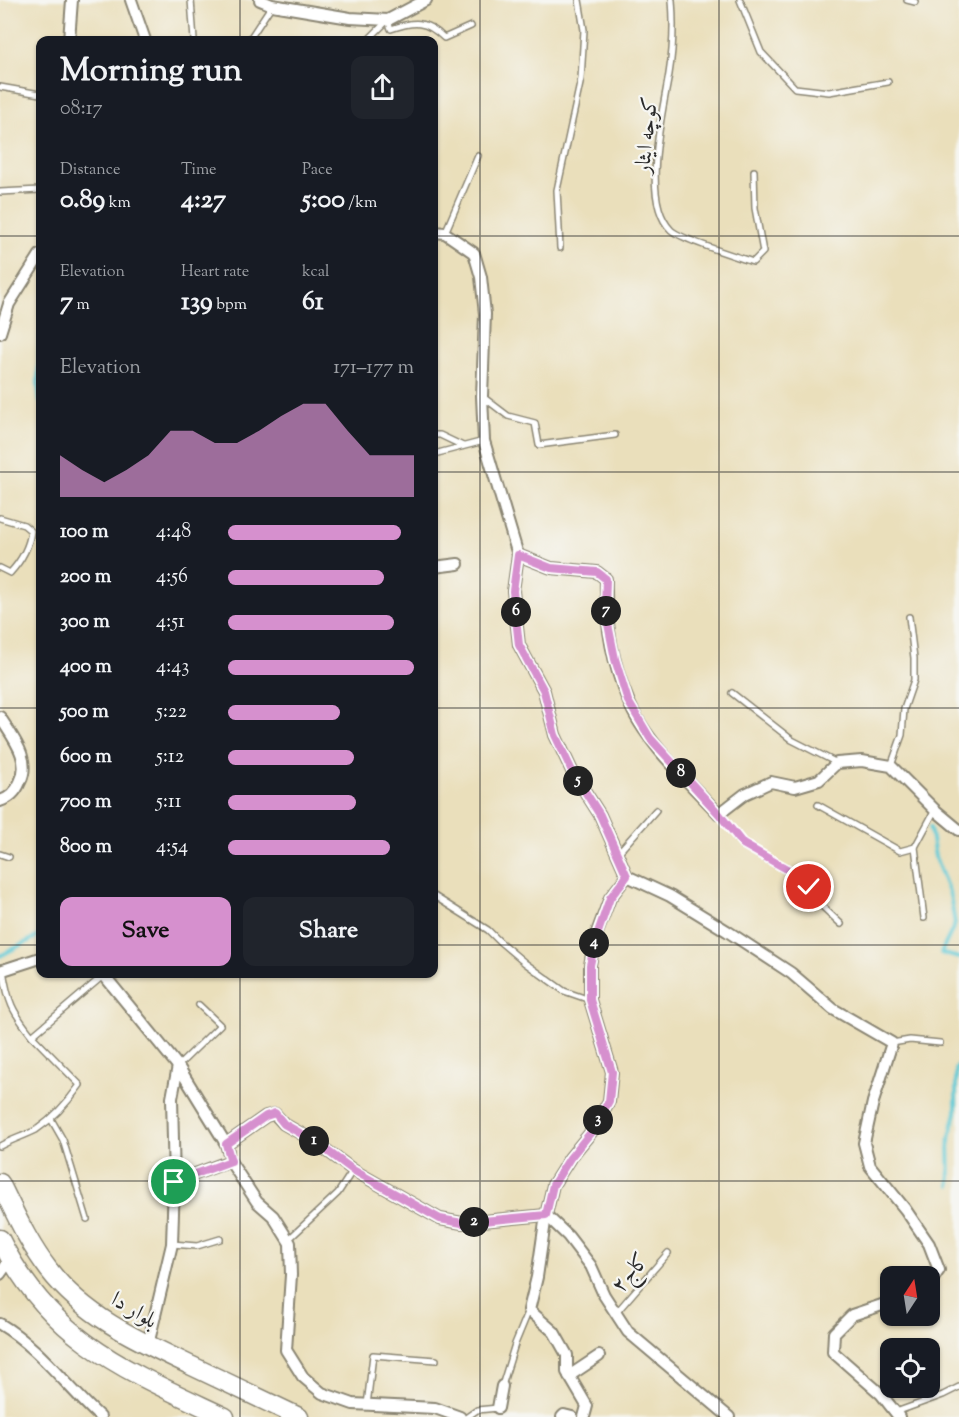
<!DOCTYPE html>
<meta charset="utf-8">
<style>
:root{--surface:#171b24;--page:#20242c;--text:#f1f3f6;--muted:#9ea1a6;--accent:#d690ce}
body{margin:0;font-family:"Sorts Mill Goudy",Amiri,serif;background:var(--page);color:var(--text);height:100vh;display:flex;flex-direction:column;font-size:22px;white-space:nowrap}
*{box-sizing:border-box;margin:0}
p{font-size:20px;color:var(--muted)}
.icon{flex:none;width:33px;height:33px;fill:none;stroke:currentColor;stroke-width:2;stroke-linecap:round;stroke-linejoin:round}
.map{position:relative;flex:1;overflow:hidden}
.panel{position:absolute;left:36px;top:36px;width:402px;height:942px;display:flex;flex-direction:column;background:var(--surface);border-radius:12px;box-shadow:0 2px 4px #0004}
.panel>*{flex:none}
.needle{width:39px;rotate:12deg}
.controls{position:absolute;left:880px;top:1266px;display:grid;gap:12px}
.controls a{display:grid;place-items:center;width:60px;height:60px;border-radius:12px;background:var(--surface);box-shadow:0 2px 4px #0004;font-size:30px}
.pin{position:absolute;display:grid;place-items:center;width:51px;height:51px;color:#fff;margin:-26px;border:3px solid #fff;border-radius:50%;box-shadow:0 2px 6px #0007}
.km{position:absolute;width:30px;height:30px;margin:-15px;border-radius:50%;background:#222;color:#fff;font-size:16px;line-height:30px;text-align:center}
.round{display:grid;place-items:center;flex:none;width:63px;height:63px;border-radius:12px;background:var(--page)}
.overview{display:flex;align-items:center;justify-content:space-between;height:102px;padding:0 24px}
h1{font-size:33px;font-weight:700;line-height:45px}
.figures{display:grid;grid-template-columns:repeat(3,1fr);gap:9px;height:102px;padding:6px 24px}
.figures div{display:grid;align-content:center}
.figures b{font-size:26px;font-weight:700}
.figures small{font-size:16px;font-weight:400}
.figures p{font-size:16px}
.chart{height:168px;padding:12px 24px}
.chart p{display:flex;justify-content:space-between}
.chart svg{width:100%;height:108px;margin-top:6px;fill:var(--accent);opacity:.7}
.action{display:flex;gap:12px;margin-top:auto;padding:12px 24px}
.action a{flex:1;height:69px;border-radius:12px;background:var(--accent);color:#111;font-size:24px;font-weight:700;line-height:69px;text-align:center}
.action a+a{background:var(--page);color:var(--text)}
ul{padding:0 24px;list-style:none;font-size:20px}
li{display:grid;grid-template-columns:96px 72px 1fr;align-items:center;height:45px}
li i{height:15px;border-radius:8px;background:var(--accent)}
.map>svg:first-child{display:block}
</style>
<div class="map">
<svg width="959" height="1417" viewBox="0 0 959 1417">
<rect width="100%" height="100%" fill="#f6f6f2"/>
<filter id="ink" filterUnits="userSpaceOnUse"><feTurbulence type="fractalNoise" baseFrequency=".0167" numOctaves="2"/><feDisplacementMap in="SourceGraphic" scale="12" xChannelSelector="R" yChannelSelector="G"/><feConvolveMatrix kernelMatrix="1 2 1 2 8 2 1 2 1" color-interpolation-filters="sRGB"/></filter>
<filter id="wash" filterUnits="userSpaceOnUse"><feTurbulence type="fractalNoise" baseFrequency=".008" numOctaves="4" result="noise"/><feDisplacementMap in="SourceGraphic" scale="24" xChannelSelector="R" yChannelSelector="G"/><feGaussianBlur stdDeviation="1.35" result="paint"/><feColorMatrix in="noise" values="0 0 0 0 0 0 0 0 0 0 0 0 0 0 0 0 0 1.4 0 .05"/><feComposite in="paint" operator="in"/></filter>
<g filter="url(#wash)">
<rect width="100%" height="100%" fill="#eadfbb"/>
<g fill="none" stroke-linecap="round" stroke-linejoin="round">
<g stroke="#5ecad6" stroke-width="4">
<path d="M 40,337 L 38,385 L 40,401"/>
<path d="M 930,828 L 935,857 L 950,895 L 955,924 L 941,953 L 959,958"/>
<path d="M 0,956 L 40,935"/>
<path d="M 950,1186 L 949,1141 L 956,1112 L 956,1070 L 959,1064"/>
</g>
</g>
</g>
<g filter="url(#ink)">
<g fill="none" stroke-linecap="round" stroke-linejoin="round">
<defs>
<g id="lane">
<path d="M 191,0 L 194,40"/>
<path d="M 672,0 C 674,24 673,50 669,74 C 663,112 640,200 671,230 C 680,239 738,257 753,262 L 763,252 L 755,208 L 754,171"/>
<path d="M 740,0 L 761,52 L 795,88 L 829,92 L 888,82"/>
<path d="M 907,0 L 915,2"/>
<path d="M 249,40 L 272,5"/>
<path d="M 368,40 L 388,20 L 391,29 C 414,21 426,20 444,38 L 471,26"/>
<path d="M 0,87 L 40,94"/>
<path d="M 0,192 L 40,190"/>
<path d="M 445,233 L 478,156"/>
<path d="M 560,248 L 557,190 L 581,79 L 584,30 L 579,0"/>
<path d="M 483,397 L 508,416 L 535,423 L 539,445 L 615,435"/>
<path d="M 434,435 L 440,435 L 463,446"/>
<path d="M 434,454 L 484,441"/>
<path d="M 0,518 L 24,525 L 31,531 C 29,548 21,561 10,573 L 0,568"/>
<path d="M 732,693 L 792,740 L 837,763"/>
<path d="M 891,766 L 902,735 L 904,709 L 914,680 L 914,658 L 909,617"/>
<path d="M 818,805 L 900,851 L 915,847 L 935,810"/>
<path d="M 719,814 L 743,845 L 806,881 L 810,895 L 841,924"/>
<path d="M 915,847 L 924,918"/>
<path d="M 618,853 L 656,810"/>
<path d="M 0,854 L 9,857"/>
<path d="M 434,896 L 488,930 L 499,941 L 525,963 L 564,991 L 590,1000"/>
<path d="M 3,970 C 8,1002 12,1011 32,1036 L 104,975"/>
<path d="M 892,1043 L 910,1040 L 940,1043"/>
<path d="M 178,1066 L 220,1025 L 199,1005"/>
<path d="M 51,1119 L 63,1140 L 87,1219"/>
<path d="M 0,1146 C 11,1140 24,1136 36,1130 C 54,1118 68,1102 80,1085 L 32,1036"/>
<path d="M 288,1240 L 338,1193 L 353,1170"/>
<path d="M 172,1244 L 197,1246 L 220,1239"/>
<path d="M 616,1313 L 668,1253"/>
<path d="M 502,1386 L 515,1344 L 529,1310"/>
<path d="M 367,1405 L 373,1355 L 436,1360"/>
<path d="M 896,1412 L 943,1395 L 959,1387"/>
<path d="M 467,1417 L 477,1410 L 498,1408"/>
</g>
<g id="street">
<path d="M 131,0 L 145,40"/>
<path d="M 260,0 L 272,5 L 350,18 L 388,20 L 426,0"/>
<path d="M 69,40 L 72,0"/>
<path d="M 434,232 L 445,233 L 474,253 L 481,277 L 485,314 L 482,396 L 484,441 L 518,555 L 513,591 L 519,645 L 544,691 L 555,735 L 572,771 L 600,815 L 627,876 L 670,896 L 727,931 L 791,973 L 833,1009 L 892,1043 L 873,1102 L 864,1143 L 870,1166 L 905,1209 L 929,1244 L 939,1270 L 930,1283"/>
<path d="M 0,333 L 9,304 L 40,255"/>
<path d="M 518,555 L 551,568 L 597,572 L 606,579 C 605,620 612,662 628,700 C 644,741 689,782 719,814 L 745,794 L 771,782 L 795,787 L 819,780 L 837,763 L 862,761 L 891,766 L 935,810 L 959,830"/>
<path d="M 434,567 L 458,564"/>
<path d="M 0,717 C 12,737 32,759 20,782 C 16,792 10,798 0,801"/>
<path d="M 0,971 L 40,958"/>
<path d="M 103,974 L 178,1066"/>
<path d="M 226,1144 L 266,1116 L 275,1114 L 284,1124 L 314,1141 L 353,1170 L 440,1219 L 462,1223 L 546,1215 L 553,1185 L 570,1158 L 592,1131 L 609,1101 L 612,1072 L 590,1000 L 590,965 L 595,938 L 610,898 L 627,876"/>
<path d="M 174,1182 L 172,1098 L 178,1066 L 226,1144 L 228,1151"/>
<path d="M 546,1215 L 568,1236 L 591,1266 L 604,1295 L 628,1332 L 729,1417"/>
<path d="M 546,1215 L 537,1277 L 529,1310 L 554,1332 L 567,1355 L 567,1372 L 587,1406 L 584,1417"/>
<path d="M 0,1274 L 10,1260"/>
<path d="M 891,1302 L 852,1315 L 834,1333 L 833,1352 L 881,1394 L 899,1417"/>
<path d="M 0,1324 C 39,1347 67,1387 100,1417"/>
<path d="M 148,1345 L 172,1244 L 174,1182 L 230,1161 L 257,1202 L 273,1216 L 290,1243 L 291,1275 L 286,1350 L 303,1377 L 322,1393 L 353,1404 L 435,1408 L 460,1417"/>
<path d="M 569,1376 L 599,1356"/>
<path d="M 498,1408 L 502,1386"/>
<path d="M 562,1417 L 564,1415 L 572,1417"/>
</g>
<g id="primary">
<path d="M 0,1183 C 15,1213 28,1243 49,1270 C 85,1317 139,1341 192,1366 C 227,1383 263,1400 299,1417"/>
<path d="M 0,1239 C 51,1342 128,1371 225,1417"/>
</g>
</defs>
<use href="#lane" stroke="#8a8573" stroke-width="8"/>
<use href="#street" stroke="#8a8573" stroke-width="14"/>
<use href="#primary" stroke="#8a8573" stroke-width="21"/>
<use href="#lane" stroke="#fff" stroke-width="5"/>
<use href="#street" stroke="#fff" stroke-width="10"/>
<use href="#primary" stroke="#fff" stroke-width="18"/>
</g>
</g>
<g fill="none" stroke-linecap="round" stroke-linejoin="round" filter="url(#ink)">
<defs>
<path id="route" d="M 174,1182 L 231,1161 L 226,1144 L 266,1116 L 275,1113 L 284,1124 L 314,1141 L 353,1170 L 440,1219 L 462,1223 L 546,1215 L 553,1185 L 570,1158 L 592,1131 L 609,1101 L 612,1072 L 590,1000 L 590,965 L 596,938 L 610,898 L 627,876 L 600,815 L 572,771 L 555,735 L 544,691 L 519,645 L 513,591 L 518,555 L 551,568 L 597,572 L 606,579 L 605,609 L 615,659 L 628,701 L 650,738 L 719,814 L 743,844 L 806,880 L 809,887"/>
</defs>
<use href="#route" stroke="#fff" stroke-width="12"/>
<use href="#route" stroke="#d690ce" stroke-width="8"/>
</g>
<path fill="none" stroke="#2b2b2b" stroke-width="1.5" stroke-opacity="0.55" d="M 240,0 L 240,40M 480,0 L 480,1417M 719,0 L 719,1417M 0,236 L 40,236M 434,236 L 959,236M 0,472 L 40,472M 434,472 L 959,472M 0,708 L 40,708M 434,708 L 959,708M 0,945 L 40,945M 434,945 L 959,945M 240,974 L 240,1417M 0,1181 L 959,1181"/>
<g text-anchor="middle" stroke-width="4.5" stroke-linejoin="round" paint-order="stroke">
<g font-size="22" fill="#2b2b2b" stroke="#f6f6f2">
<text transform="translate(645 135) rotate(-84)" y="8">کوچه ایثار</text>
<text transform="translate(629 1272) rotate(-49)" y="8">کاج۲</text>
<text transform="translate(135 1309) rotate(31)" y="8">بلوار دا</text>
</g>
</g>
</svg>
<div class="controls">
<a><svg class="needle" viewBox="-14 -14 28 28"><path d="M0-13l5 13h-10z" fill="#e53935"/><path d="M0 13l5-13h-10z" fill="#9ea1a6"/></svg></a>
<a><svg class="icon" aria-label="locate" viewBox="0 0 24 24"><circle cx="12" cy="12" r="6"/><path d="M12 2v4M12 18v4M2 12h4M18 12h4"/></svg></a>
</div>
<div class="pin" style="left:174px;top:1182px;background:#1e9e55"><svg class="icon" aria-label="arrive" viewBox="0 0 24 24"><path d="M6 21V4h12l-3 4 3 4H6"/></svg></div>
<div class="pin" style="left:809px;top:887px;background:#d93025"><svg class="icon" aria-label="check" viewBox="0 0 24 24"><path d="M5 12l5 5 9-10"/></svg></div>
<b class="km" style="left:314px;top:1141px">1</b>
<b class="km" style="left:474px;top:1222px">2</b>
<b class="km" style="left:598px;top:1120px">3</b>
<b class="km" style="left:594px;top:943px">4</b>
<b class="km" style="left:578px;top:781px">5</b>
<b class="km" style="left:516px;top:612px">6</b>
<b class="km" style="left:606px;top:611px">7</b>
<b class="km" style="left:681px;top:773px">8</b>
<section class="panel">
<div class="overview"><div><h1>Morning run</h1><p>08:17</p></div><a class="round"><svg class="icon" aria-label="share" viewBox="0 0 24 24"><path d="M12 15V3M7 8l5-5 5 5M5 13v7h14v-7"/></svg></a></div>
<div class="figures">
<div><p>Distance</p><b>0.89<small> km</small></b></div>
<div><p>Time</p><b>4:27</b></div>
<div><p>Pace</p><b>5:00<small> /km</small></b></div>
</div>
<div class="figures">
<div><p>Elevation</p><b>7<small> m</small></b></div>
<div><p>Heart rate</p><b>139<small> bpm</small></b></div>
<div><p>kcal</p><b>61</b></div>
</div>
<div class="chart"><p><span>Elevation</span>171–177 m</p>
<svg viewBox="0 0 160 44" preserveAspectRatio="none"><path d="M0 44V27L10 33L20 38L30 33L40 27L50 17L60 17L70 22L80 22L90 17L100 11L110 6L120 6L130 17L140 27L150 27L160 27V44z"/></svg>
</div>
<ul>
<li><b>100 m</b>4:48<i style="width:93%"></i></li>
<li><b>200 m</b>4:56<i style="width:84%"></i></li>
<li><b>300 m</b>4:51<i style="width:89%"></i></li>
<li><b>400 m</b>4:43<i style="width:100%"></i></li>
<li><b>500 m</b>5:22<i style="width:60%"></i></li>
<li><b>600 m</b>5:12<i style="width:68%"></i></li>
<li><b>700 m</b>5:11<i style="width:69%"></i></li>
<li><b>800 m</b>4:54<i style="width:87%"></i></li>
</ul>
<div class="action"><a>Save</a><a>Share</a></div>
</section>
</div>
